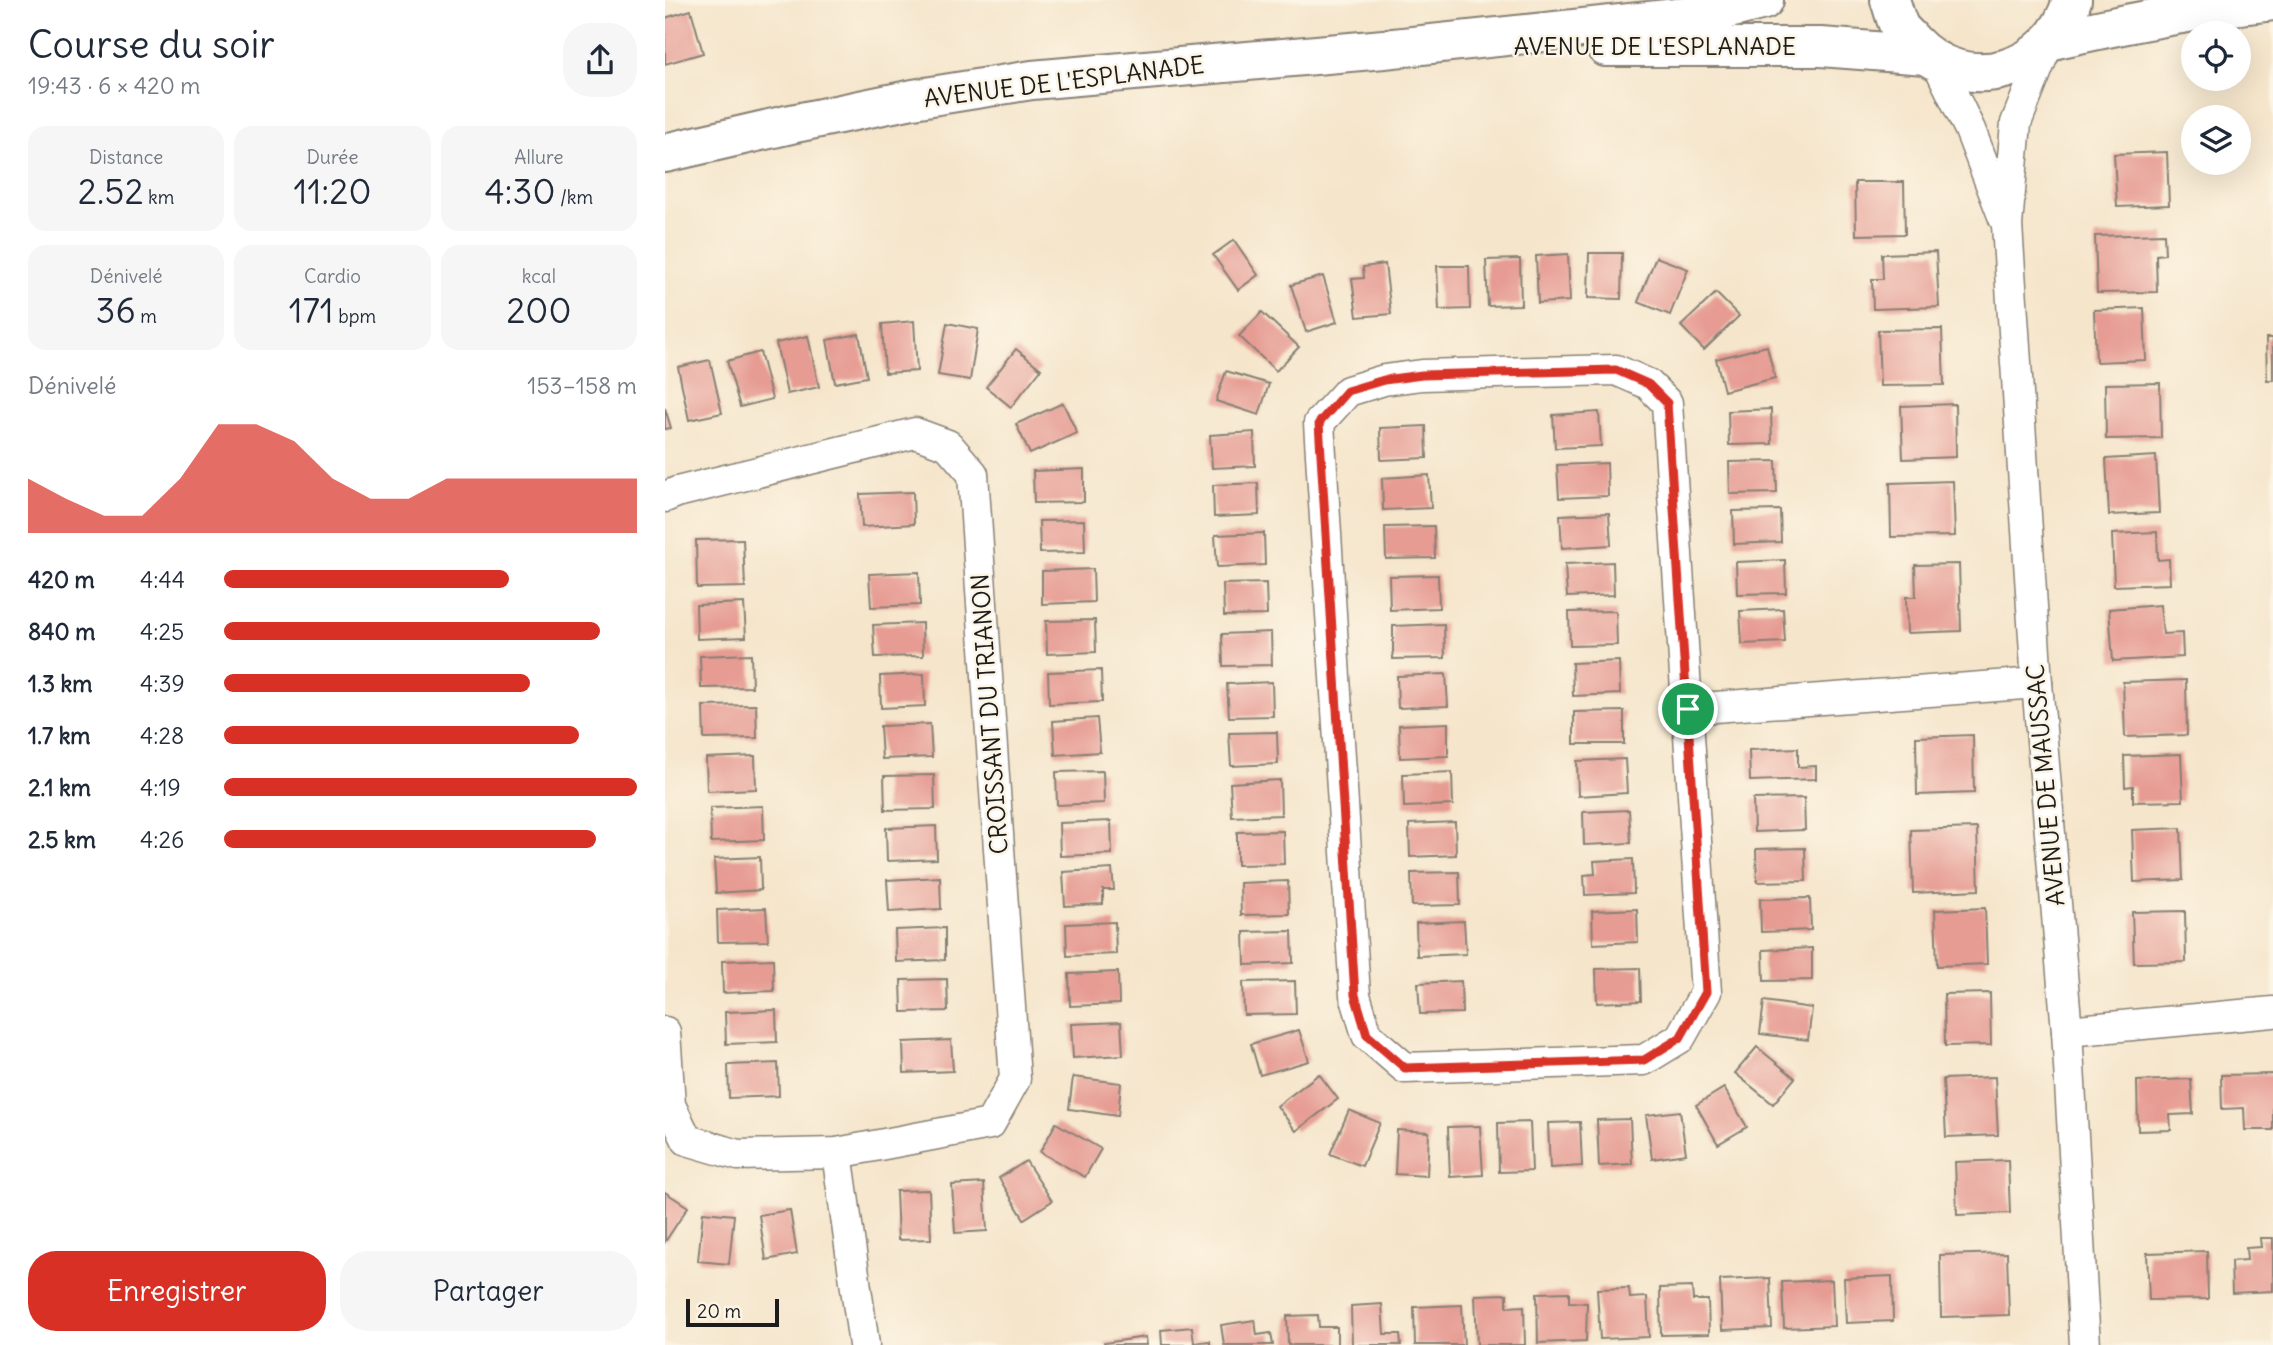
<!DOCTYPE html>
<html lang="fr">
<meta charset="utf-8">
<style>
:root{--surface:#fff;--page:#f6f6f7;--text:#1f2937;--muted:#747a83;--accent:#d93025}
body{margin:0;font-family:Delius,sans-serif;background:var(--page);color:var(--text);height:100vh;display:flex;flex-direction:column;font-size:26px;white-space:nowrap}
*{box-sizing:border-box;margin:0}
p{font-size:23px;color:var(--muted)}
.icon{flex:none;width:38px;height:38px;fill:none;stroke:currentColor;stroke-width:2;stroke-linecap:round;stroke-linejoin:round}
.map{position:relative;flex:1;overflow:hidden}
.side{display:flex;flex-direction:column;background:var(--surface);width:665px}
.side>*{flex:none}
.buttons{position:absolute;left:1516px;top:21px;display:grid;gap:14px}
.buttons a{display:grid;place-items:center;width:70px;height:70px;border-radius:50%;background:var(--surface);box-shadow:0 7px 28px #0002;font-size:35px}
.scale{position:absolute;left:21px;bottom:18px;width:93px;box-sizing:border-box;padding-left:7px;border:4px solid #1c1c1c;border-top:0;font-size:19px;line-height:24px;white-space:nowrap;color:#1c1c1c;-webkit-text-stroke:5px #fcf5e5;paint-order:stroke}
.pin{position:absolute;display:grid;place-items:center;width:60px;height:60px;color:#fff;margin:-30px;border:4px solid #fff;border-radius:50%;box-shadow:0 2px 7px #0007}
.round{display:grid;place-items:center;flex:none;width:74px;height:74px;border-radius:28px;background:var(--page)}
.summary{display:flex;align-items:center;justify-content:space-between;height:119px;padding:0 28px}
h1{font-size:38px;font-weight:600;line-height:52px}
.metrics{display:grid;grid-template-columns:repeat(3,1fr);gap:10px;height:119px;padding:7px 28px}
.metrics div{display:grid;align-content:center;border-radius:18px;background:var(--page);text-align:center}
.metrics b{font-size:35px;font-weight:600}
.metrics small{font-size:19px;font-weight:400}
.metrics p{font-size:19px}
.chart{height:196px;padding:14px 28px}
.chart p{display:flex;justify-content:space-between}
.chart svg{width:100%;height:126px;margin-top:7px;fill:var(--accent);opacity:.7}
.button{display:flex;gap:14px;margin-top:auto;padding:14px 28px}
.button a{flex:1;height:80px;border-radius:28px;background:var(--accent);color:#fff;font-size:28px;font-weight:600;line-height:80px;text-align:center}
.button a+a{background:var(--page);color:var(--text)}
ul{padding:0 28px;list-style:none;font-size:23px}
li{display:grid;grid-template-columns:112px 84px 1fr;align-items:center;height:52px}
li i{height:18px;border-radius:9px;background:var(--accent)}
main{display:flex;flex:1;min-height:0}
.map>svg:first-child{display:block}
</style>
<main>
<section class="side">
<div class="summary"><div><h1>Course du soir</h1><p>19:43 · 6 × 420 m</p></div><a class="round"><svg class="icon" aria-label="share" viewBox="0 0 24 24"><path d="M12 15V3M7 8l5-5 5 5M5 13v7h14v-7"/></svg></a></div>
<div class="metrics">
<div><p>Distance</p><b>2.52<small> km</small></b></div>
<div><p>Durée</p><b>11:20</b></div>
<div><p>Allure</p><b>4:30<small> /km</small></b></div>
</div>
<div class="metrics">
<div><p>Dénivelé</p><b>36<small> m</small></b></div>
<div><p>Cardio</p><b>171<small> bpm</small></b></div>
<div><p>kcal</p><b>200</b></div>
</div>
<div class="chart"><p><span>Dénivelé</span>153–158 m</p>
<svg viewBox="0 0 160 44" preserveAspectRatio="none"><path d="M0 44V25L10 32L20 38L30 38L40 25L50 6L60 6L70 12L80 25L90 32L100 32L110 25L120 25L130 25L140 25L150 25L160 25V44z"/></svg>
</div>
<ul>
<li><b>420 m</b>4:44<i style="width:69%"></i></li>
<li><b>840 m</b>4:25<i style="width:91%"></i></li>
<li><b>1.3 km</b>4:39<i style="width:74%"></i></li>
<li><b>1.7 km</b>4:28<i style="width:86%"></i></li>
<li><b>2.1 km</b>4:19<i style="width:100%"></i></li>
<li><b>2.5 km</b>4:26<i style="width:90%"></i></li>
</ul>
<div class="button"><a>Enregistrer</a><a>Partager</a></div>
</section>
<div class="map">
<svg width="1608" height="1345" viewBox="0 0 1608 1345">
<rect width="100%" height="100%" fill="#fcf5e5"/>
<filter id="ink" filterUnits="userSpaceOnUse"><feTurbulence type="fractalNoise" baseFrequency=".0143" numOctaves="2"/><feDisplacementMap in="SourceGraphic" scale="14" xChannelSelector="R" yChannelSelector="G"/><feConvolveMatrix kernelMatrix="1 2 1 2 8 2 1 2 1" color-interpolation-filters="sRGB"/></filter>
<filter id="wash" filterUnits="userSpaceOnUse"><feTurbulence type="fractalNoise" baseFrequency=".00686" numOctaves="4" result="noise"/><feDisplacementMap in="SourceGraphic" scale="28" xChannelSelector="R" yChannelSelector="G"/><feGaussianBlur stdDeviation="1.57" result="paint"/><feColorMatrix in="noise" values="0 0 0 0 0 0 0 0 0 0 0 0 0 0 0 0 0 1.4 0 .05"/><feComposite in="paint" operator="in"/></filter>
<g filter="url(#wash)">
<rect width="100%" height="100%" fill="#f5e5cb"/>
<g id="blocks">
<g fill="#e69b93">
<path d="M 26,10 L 38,53 L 0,64 L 0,18 Z"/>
<path d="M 1502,152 L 1504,205 L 1452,207 L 1449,154 Z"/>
<path d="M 1190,182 L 1239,182 L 1240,234 L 1191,235 Z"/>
<path d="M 1499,234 L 1500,254 L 1491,255 L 1492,292 L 1432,293 L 1430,236 Z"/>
<path d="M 569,240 L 593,275 L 573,290 L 548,255 Z"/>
<path d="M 1271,252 L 1274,307 L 1208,309 L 1207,279 L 1218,279 L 1217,254 Z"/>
<path d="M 924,253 L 957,253 L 956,299 L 923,298 Z"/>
<path d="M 903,254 L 905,301 L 873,303 L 871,256 Z"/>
<path d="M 991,257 L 1023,269 L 1005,315 L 973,302 Z"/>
<path d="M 855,259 L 856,305 L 823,306 L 821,260 Z"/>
<path d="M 720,264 L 726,314 L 692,317 L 687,279 L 699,278 L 698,267 Z"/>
<path d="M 772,266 L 804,266 L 805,309 L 774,310 Z"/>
<path d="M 658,276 L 672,322 L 641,332 L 626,285 Z"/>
<path d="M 1051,293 L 1074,316 L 1039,350 L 1016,326 Z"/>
<path d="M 1479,308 L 1481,360 L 1431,362 L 1429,310 Z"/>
<path d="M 597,312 L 634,347 L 611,371 L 574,336 Z"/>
<path d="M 249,321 L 252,371 L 220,373 L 217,324 Z"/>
<path d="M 282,323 L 313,329 L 305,380 L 273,375 Z"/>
<path d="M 1277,329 L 1279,385 L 1215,386 L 1213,330 Z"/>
<path d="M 194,334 L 202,377 L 170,383 L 162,340 Z"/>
<path d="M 143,336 L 154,387 L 122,394 L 111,343 Z"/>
<path d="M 1601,338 L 1608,338 L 1608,380 L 1602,380 Z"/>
<path d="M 1102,346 L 1110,378 L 1059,391 L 1051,359 Z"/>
<path d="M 351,349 L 376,369 L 346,407 L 321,387 Z"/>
<path d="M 95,352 L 107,399 L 75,407 L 62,361 Z"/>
<path d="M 45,360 L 57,413 L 24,420 L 13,367 Z"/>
<path d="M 561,371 L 604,384 L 594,415 L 551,401 Z"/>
<path d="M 1495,383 L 1496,438 L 1441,439 L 1440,384 Z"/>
<path d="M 398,403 L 412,433 L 365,454 L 351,424 Z"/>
<path d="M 1290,404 L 1291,457 L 1238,459 L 1236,406 Z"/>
<path d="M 0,408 L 6,428 L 0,429 Z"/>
<path d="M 1106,409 L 1107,444 L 1064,445 L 1063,411 Z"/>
<path d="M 934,412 L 936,446 L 890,448 L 888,415 Z"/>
<path d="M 761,426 L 762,458 L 716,460 L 715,428 Z"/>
<path d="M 589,432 L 590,466 L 547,468 L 545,435 Z"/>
<path d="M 1491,456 L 1494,513 L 1444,515 L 1441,459 Z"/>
<path d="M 1111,461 L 1112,493 L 1065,494 L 1064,462 Z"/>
<path d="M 942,463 L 943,496 L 894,498 L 892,465 Z"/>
<path d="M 419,469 L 419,502 L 369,503 L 368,471 Z"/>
<path d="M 764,475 L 766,508 L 718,510 L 717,478 Z"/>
<path d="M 1288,481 L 1290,536 L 1226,537 L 1225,483 Z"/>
<path d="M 593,483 L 594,515 L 549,517 L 548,485 Z"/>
<path d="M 248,492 L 249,524 L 197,527 L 195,494 Z"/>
<path d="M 1115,510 L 1116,542 L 1069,544 L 1068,511 Z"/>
<path d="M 944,513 L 946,545 L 897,548 L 895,515 Z"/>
<path d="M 419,520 L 420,552 L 375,553 L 374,521 Z"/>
<path d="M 769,526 L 770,558 L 721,559 L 720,527 Z"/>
<path d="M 1492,532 L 1493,560 L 1504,559 L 1505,584 L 1449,586 L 1447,534 Z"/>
<path d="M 599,533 L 600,565 L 552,567 L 550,535 Z"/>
<path d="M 78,539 L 80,587 L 32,588 L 31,540 Z"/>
<path d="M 1120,560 L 1121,593 L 1072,594 L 1071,562 Z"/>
<path d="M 948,562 L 949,595 L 902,597 L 900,564 Z"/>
<path d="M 1294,564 L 1296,631 L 1242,633 L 1241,597 L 1251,597 L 1250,565 Z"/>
<path d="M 428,569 L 429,602 L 377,604 L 377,571 Z"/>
<path d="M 254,572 L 255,605 L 206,607 L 204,574 Z"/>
<path d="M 773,575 L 774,608 L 725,610 L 724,576 Z"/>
<path d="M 601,583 L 602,615 L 559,616 L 558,584 Z"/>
<path d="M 79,603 L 81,637 L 32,639 L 31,605 Z"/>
<path d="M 1495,605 L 1498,634 L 1517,633 L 1518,657 L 1448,661 L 1444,609 Z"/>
<path d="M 1118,609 L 1120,642 L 1077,644 L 1075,611 Z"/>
<path d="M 951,611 L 952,645 L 905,646 L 904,612 Z"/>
<path d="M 430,620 L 431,652 L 382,654 L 381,621 Z"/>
<path d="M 257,623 L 258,656 L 210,657 L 208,625 Z"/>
<path d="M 779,624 L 780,658 L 728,659 L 728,626 Z"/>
<path d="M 606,632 L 607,665 L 558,666 L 557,634 Z"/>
<path d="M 86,654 L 87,687 L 36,688 L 35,656 Z"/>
<path d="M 954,661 L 955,694 L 908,696 L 907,663 Z"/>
<path d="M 436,670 L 437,702 L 384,704 L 383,672 Z"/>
<path d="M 259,674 L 260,706 L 216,708 L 215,676 Z"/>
<path d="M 781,674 L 783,706 L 733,708 L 732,676 Z"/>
<path d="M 1521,680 L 1522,735 L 1460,737 L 1458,682 Z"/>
<path d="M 607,682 L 608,716 L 564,717 L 562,684 Z"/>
<path d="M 91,705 L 92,738 L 39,739 L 38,706 Z"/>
<path d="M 959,711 L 959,744 L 909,744 L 909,712 Z"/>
<path d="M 432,718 L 435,752 L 390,755 L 388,721 Z"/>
<path d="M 783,723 L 783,756 L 735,758 L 734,725 Z"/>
<path d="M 265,724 L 267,757 L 217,759 L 215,726 Z"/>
<path d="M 612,732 L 613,764 L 566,766 L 564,733 Z"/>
<path d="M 1308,735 L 1309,793 L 1252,795 L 1251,737 Z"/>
<path d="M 1133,748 L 1133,767 L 1151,766 L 1151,779 L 1085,781 L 1084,750 Z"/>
<path d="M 1516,754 L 1518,801 L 1468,802 L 1468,786 L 1460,787 L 1459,756 Z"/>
<path d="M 90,756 L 91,789 L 42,791 L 41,758 Z"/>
<path d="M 960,759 L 962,793 L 913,796 L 912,761 Z"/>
<path d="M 438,771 L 439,803 L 392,805 L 391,772 Z"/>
<path d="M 787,772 L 788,805 L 739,807 L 738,774 Z"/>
<path d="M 269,775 L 270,809 L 220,810 L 219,776 Z"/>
<path d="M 615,780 L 616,815 L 567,817 L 565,783 Z"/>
<path d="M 1139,798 L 1140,830 L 1089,832 L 1088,799 Z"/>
<path d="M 98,806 L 99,840 L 46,842 L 45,808 Z"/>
<path d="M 964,810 L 966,843 L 919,845 L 918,812 Z"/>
<path d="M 446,821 L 447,854 L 395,856 L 394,823 Z"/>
<path d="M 790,822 L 791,855 L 745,857 L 744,824 Z"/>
<path d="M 271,826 L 272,859 L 222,861 L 221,828 Z"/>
<path d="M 1312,828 L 1314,890 L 1248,893 L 1246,830 Z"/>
<path d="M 1516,828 L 1518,880 L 1469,882 L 1467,830 Z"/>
<path d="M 618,831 L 619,864 L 572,865 L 572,832 Z"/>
<path d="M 1140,848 L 1141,881 L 1092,882 L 1091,849 Z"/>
<path d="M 95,857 L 96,890 L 51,893 L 49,859 Z"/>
<path d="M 968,859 L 969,893 L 920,895 L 919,875 L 930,874 L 929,861 Z"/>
<path d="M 447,869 L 449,890 L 438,890 L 438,904 L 400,906 L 398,872 Z"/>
<path d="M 794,872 L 795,905 L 747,906 L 746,873 Z"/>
<path d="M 275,877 L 276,909 L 224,912 L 222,880 Z"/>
<path d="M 623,881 L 624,914 L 576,915 L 575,883 Z"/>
<path d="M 1145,898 L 1146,930 L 1096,932 L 1095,899 Z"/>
<path d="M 101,908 L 103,941 L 53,942 L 52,910 Z"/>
<path d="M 1320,908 L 1322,964 L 1272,966 L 1270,910 Z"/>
<path d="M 972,909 L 973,942 L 928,944 L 927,911 Z"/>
<path d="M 1520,911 L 1521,962 L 1469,963 L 1467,912 Z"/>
<path d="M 799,921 L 801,954 L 752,956 L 751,923 Z"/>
<path d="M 450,922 L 451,954 L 402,956 L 401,924 Z"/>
<path d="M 280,928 L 280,960 L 231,962 L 230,930 Z"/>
<path d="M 627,931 L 628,963 L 580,965 L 579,932 Z"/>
<path d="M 1147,948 L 1147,980 L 1099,981 L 1098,950 Z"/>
<path d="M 108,959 L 109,991 L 58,993 L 57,961 Z"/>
<path d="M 975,968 L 976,1001 L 932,1003 L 931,969 Z"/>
<path d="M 453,972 L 454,1004 L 405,1006 L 404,974 Z"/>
<path d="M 282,979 L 283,1011 L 237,1012 L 236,980 Z"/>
<path d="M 630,981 L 631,1014 L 579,1015 L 578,982 Z"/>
<path d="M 796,981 L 797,1013 L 755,1014 L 753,983 Z"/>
<path d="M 1325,993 L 1326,1045 L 1280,1046 L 1279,994 Z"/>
<path d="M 1099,1001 L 1147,1008 L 1143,1040 L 1095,1034 Z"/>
<path d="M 111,1010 L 112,1042 L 61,1044 L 60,1012 Z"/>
<path d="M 456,1022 L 458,1055 L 408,1058 L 406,1024 Z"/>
<path d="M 634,1030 L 644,1061 L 595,1075 L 586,1044 Z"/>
<path d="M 286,1040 L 288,1071 L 239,1073 L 238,1042 Z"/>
<path d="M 1092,1047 L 1130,1078 L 1108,1104 L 1070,1073 Z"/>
<path d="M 113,1063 L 114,1096 L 64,1098 L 63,1065 Z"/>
<path d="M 654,1074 L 673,1099 L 631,1131 L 612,1106 Z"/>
<path d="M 1608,1074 L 1608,1130 L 1580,1130 L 1579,1108 L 1557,1109 L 1556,1075 Z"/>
<path d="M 408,1077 L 456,1083 L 453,1116 L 404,1109 Z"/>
<path d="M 1330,1077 L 1333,1135 L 1281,1137 L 1278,1079 Z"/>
<path d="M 1526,1079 L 1528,1114 L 1505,1115 L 1506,1130 L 1473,1131 L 1472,1081 Z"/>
<path d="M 1059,1088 L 1082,1127 L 1053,1144 L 1031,1105 Z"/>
<path d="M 684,1110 L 715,1123 L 697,1166 L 665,1154 Z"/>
<path d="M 1015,1111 L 1021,1154 L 987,1159 L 981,1115 Z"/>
<path d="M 965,1119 L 967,1164 L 934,1166 L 932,1120 Z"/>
<path d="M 865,1122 L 867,1171 L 834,1172 L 833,1123 Z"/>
<path d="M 915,1122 L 917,1166 L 885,1168 L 883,1123 Z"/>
<path d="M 391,1123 L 436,1149 L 420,1177 L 375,1152 Z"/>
<path d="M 815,1126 L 818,1175 L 785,1177 L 783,1127 Z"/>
<path d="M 732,1130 L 764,1132 L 762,1176 L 730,1174 Z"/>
<path d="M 1343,1160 L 1345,1213 L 1292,1215 L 1290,1162 Z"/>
<path d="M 361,1161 L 387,1201 L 359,1219 L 334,1178 Z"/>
<path d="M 319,1183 L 322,1231 L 290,1233 L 287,1185 Z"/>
<path d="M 264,1190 L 266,1239 L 233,1240 L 231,1191 Z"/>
<path d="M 0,1192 L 23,1207 L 0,1242 Z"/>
<path d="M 125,1210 L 132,1254 L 101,1260 L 94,1215 Z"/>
<path d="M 38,1212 L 69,1215 L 64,1264 L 33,1261 Z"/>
<path d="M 1595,1238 L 1608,1238 L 1608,1291 L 1567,1293 L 1566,1261 L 1582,1260 L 1581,1248 L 1596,1247 Z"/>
<path d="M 1542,1251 L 1543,1299 L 1484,1300 L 1482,1253 Z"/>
<path d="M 1342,1253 L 1344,1315 L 1276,1317 L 1275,1255 Z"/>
<path d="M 1227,1276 L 1228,1321 L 1181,1323 L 1179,1278 Z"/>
<path d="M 1105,1278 L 1107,1328 L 1057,1330 L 1055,1280 Z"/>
<path d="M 1167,1280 L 1169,1326 L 1119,1328 L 1117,1282 Z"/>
<path d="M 1027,1287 L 1028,1300 L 1043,1300 L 1044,1334 L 996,1335 L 995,1288 Z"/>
<path d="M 964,1288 L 965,1298 L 982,1297 L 984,1337 L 935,1339 L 932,1289 Z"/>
<path d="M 904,1292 L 904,1302 L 922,1303 L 921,1341 L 873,1343 L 872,1293 Z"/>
<path d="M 842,1294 L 842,1307 L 859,1306 L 860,1345 L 812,1345 L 810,1295 Z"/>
<path d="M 717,1304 L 719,1334 L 735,1334 L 736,1345 L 687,1345 L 686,1306 Z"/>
<path d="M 797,1305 L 799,1345 L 750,1345 L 749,1307 Z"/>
<path d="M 653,1315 L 654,1327 L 672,1327 L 672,1345 L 623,1345 L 622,1316 Z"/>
<path d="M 590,1320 L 592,1335 L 606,1333 L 608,1345 L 559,1345 L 556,1325 Z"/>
<path d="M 527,1327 L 529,1343 L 545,1341 L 545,1345 L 497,1345 L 496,1330 Z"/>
<path d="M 481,1337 L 482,1345 L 439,1345 L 439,1343 Z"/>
</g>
</g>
</g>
<g filter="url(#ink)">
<use href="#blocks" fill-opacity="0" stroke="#888074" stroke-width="2"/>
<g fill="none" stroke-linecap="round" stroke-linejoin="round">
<defs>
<g id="street">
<path d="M 1382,45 L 1351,123 L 1342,225 L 1372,683 L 1402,1031 L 1420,1345"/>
<path d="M 1272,62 L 1305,130 L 1339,218"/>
<path d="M 951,370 L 983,384 L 1002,403 L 1041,992 L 1015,1038 L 979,1060 L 740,1068 L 702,1035 L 690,995 L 654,423 L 683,391 L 719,380 L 757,375 Z"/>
<path d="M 0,497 L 12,492 L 250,433 L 283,445 L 308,474 L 350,1079 L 325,1124 L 172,1153 L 73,1155 L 22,1140 L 5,1105 L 0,1032"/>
<path d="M 1023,709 L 1372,683"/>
<path d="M 1402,1031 L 1608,1012"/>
<path d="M 172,1153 L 199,1345"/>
</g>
<g id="secondary">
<path d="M 1225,0 C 1228,8 1230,18 1234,26 C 1237,32 1244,37 1248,42 C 1300,98 1387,72 1407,0"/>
<path d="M 1387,40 C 1461,23 1533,9 1608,1"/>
<path d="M 941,47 L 1156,47 L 1261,55"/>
<path d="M 0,153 L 126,124 L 248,99 L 367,80 L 719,49 L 1040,15 L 1099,0"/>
</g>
</defs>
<use href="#street" stroke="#888074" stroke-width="33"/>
<use href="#secondary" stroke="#888074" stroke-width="42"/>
<use href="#street" stroke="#fff" stroke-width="30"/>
<use href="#secondary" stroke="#fff" stroke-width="38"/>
</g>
</g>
<g fill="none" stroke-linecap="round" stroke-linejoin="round" filter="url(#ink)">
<defs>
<path id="route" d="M 951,370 L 983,384 L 1002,403 L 1041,992 L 1015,1038 L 979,1060 L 740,1068 L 702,1035 L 690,995 L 654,423 L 682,391 L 719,380 L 757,375 Z"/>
</defs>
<use href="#route" stroke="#fff" stroke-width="14"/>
<use href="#route" stroke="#d93025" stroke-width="9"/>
</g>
<g text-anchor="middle" stroke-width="5" stroke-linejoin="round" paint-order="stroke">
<g font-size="24" fill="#1c1c1c" stroke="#fcf5e5">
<text x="990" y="55">AVENUE DE L'ESPLANADE</text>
<text transform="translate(399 82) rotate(-7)" y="8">AVENUE DE L'ESPLANADE</text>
<text transform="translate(325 714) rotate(-94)" y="8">CROISSANT DU TRIANON</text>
<text transform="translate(1381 785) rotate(-95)" y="8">AVENUE DE MAUSSAC</text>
</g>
</g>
</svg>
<div class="buttons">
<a><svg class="icon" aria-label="locate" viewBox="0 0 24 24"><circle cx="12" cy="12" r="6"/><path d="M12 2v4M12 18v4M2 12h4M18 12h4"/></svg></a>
<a><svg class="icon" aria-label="layers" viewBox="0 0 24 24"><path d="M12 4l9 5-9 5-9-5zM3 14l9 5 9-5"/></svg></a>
</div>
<div class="scale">20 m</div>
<div class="pin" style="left:1023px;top:709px;background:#1e9e55"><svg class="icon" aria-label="arrive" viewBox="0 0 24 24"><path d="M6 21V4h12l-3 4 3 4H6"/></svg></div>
</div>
</main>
